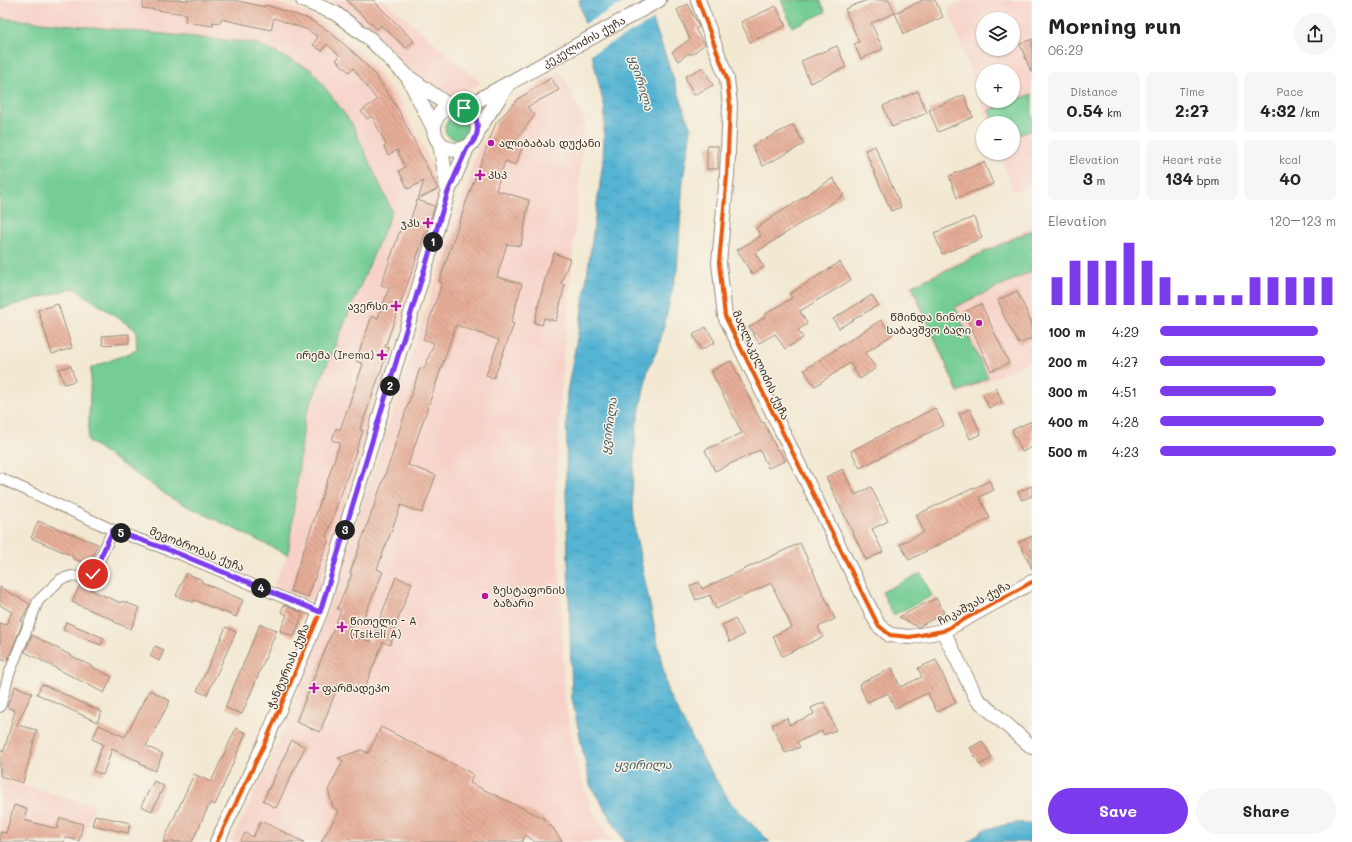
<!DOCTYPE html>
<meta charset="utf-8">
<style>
:root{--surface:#fff;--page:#f6f6f6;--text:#222;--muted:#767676;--accent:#7c3aed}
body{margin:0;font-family:Mali,"Noto Sans Georgian",sans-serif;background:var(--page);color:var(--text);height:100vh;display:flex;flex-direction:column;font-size:15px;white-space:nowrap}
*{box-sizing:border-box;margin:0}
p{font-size:13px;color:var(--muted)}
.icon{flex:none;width:22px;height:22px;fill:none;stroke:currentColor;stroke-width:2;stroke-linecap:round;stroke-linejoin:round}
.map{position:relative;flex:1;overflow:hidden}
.side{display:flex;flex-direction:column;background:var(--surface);width:320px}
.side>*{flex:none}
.tools{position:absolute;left:976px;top:12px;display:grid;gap:8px}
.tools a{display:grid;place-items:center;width:44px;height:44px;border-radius:50%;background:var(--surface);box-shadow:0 1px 3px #0004;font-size:20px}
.pin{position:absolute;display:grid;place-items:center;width:34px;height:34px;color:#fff;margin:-17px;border:2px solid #fff;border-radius:50%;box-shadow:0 1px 4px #0007}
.km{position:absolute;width:20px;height:20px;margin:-10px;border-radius:50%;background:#222;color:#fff;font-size:11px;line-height:20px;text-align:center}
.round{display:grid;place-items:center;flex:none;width:42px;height:42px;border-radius:21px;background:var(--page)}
.headline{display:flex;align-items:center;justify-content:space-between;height:68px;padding:0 16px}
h1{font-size:22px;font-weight:700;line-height:30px}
.figures{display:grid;grid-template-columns:repeat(3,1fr);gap:6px;height:68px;padding:4px 16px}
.figures div{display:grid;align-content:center;border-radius:8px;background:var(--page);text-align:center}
.figures b{font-size:17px;font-weight:700}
.figures small{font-size:11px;font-weight:400}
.figures p{font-size:11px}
.chart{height:112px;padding:8px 16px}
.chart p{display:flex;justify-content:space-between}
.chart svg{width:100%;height:72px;margin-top:4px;stroke:var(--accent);stroke-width:6}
.primary-button{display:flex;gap:8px;margin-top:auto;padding:8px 16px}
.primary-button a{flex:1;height:46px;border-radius:24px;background:var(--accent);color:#fff;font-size:16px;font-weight:700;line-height:46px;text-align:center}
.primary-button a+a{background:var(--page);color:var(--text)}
ul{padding:0 16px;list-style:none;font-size:13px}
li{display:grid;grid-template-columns:64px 48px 1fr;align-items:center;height:30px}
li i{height:10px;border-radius:5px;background:var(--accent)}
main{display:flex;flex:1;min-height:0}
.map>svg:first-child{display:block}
</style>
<main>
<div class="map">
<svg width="1032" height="842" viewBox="0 0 1032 842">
<defs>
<pattern id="water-ripples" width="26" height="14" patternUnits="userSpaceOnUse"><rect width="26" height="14" fill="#54b4d3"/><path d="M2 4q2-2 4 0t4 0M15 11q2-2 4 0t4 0" fill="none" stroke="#4793ab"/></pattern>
<pattern id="building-back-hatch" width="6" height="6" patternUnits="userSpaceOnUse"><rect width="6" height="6" fill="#e7ae98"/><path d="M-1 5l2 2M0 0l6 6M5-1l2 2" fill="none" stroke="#bc8e7b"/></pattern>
</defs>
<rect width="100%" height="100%" fill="#f7f3e8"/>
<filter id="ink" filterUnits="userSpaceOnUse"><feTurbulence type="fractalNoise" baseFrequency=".025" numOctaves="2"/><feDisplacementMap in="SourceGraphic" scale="8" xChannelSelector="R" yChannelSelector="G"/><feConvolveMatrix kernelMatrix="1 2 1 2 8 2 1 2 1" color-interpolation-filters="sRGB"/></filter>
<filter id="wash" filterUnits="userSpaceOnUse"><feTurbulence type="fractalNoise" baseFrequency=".012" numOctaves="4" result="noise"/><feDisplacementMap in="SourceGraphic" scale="16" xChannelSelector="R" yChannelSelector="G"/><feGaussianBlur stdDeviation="0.9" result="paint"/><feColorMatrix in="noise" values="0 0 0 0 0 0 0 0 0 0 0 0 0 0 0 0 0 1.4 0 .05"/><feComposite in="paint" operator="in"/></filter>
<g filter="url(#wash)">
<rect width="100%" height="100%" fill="#f3e9d3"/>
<g fill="#f7d1c7" fill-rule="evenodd">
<path d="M 0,0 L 267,0 L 304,12 L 331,27 L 366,57 L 400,101 L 439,179 L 442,191 L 314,602 L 273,585 L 288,555 L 305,417 L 392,211 L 352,124 L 312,70 L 255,43 L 0,18 Z"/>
<path d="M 330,0 L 384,0 L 481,83 L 456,97 L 417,76 L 374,35 Z"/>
<path d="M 966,0 L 1032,0 L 1032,184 L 1013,191 L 1000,153 L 1013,153 L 1013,123 L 989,123 L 948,9 ZM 983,19 L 1013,19 L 1013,49 L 983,49 ZM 983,71 L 1013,71 L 1013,101 L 983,101 Z"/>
<path d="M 561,71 L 585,121 L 563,360 L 555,504 L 562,610 L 564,694 L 578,768 L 591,808 L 613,842 L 231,842 L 280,740 L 326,617 L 479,147 L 515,96 Z"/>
<path d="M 1032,227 L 1032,360 L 958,395 L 909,285 Z"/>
<path d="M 0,779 L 94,806 L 83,840 L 88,842 L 0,842 Z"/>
</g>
<g fill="#74cd94" stroke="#587c59">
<path d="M 781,0 L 820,0 L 826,12 L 792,27 Z"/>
<path d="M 0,18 L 255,43 L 312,70 L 352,124 L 392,211 L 305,417 L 288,555 L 171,498 L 88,441 L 91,368 L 137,350 L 136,330 L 74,288 L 0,309 Z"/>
<path d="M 1032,94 L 1032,130 L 1013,137 L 1013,123 L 993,123 L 989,110 Z"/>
<circle cx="456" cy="128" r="11"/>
<path d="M 1032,230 L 1032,271 L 955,307 L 988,378 L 958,392 L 912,286 Z"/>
<path d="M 921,573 L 932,596 L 893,615 L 882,592 Z"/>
</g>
<g fill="url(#water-ripples)" stroke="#486f78">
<path d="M 579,0 L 646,0 L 691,129 L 683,180 L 677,270 L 659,346 L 648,369 L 636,428 L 632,493 L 635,532 L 668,693 L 706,764 L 731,803 L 770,842 L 625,842 L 590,785 L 572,698 L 566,493 L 567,392 L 582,311 L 603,162 L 605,110 Z"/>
<path d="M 1014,823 L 1032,823 L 1032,842 L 968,842 L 983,830 Z"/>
</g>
<path fill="#f3e9d3" d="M 628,0 L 648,0 L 655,19 L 589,55 L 581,26 Z"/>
<g id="blocks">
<g fill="url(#building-back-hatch)">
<path d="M 144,0 L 234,0 L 265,7 L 266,5 L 309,19 L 329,31 L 361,59 L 375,75 L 398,109 L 438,189 L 418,199 L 424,181 L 408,189 L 399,171 L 405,167 L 397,150 L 388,155 L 384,147 L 386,145 L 372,116 L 367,119 L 361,111 L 377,100 L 353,68 L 349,72 L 336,60 L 340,56 L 327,44 L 322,51 L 313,45 L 318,37 L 308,30 L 274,18 L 271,30 L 221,19 L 220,23 L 213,22 L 213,26 L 185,22 L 186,14 L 142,8 Z"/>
<path d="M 346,0 L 373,0 L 414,41 L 406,48 L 381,25 L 377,29 Z"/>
<path d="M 867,0 L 889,0 L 895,13 L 871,23 L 883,49 L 861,59 L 854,44 L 859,42 L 845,9 Z"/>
<path d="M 923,0 L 935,0 L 943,17 L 904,34 L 895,13 Z"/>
<path d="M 688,4 L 699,27 L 695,29 L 705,44 L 691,55 L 689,53 L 678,61 L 672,52 L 690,39 L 677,10 Z"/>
<path d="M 776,6 L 786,26 L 750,42 L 741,22 Z"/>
<path d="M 1032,39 L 1032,72 L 1031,72 L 1020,44 Z"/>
<path d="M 837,46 L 846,67 L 810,83 L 801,61 Z"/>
<path d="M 703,67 L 713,85 L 694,95 L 685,77 Z"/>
<path d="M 551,78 L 559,90 L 527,107 L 535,115 L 512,145 L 522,147 L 516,165 L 505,161 L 496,190 L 529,200 L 521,246 L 507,244 L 497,277 L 522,284 L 511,323 L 514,324 L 494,378 L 486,375 L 499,340 L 456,325 L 408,465 L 436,475 L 422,513 L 401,505 L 377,569 L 383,572 L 363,619 L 355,616 L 348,633 L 371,642 L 396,577 L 412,583 L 393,632 L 395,633 L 390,645 L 383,642 L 363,692 L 339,683 L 320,732 L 296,722 L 341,610 L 337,609 L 352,574 L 350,573 L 395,447 L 394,447 L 420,368 L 424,369 L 434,343 L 423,339 L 442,283 L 439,282 L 468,197 L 496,123 L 518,99 Z"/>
<path d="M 918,91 L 927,113 L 892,127 L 883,106 Z"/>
<path d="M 964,95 L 973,117 L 938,132 L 929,110 Z"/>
<path d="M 793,125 L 804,144 L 763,166 L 752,146 Z"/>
<rect x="707" y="146" width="11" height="23"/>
<path d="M 875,146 L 901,207 L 891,211 L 865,150 Z"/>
<path d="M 984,162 L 993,184 L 957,198 L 949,176 Z"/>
<path d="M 833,178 L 844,195 L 755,253 L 764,267 L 752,274 L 737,250 L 761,236 L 756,228 Z"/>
<path d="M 417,200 L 435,206 L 385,347 L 389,348 L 360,430 L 363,431 L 326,537 L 329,538 L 308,597 L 290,591 L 340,443 L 332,440 L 336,428 L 340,430 L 363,364 L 356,361 L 372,316 L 378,318 L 389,288 L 381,285 L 402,225 L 408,227 Z"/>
<path d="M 974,217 L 982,238 L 942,254 L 934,233 Z"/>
<path d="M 554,253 L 570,259 L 561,284 L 565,285 L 556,321 L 544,318 L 542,325 L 534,323 L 546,275 Z"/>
<path d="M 840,262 L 851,280 L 800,311 L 807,324 L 798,330 L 803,338 L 785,349 L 775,334 L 759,343 L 749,327 L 765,317 L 764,315 L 792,298 L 789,294 Z"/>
<path d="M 1017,291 L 1032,323 L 1032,338 L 1019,344 L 1002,313 L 1003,312 L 998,300 Z"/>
<path d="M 872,295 L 878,305 L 839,328 L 833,319 Z"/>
<path d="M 58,304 L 72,348 L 52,354 L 38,310 Z"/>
<path d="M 981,304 L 1009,363 L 991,371 L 964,312 Z"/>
<path d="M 881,320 L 892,335 L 865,353 L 876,368 L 860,379 L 850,363 L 815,386 L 804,370 Z"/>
<path d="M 706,327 L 715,342 L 701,350 L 693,335 Z"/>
<path d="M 129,334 L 129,343 L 103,345 L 102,336 Z"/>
<path d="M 731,361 L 762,423 L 764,422 L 777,450 L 779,449 L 785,461 L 768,468 L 760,450 L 715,471 L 705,450 L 742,433 L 711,371 Z"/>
<path d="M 71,366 L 75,381 L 64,384 L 59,369 Z"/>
<path d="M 996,388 L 1002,402 L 989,408 L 983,395 Z"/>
<path d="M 935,408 L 944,425 L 860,468 L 851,451 Z"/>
<path d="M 970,409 L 981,434 L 970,439 L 959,414 Z"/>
<path d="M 1032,421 L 1032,447 L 1022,452 L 1012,430 Z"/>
<path d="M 843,469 L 855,495 L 871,487 L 888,521 L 872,529 L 883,552 L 866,560 L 826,477 Z"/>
<path d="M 989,481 L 994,490 L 979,497 L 990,518 L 909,560 L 900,544 L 924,532 L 916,515 Z"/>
<path d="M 1032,486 L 1032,496 L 1022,500 L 1018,492 Z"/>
<path d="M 38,521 L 98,544 L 89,565 L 72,558 L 73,556 L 31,538 Z"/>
<path d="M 1032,536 L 1032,569 L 1019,542 Z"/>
<path d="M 800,543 L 835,619 L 818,627 L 823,637 L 782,656 L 773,636 L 792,627 L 771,583 L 716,609 L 710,595 L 696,600 L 690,586 L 699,582 L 702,589 Z"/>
<path d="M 186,573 L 202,580 L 201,582 L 243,600 L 236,617 L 194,600 L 193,602 L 176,596 Z"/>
<path d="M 80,585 L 121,603 L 122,601 L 140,608 L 131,629 L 114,622 L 114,620 L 72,602 Z"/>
<path d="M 0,587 L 30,604 L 21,621 L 23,622 L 7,661 L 0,659 L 0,623 L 6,625 L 12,612 L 0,605 Z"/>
<path d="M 936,598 L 944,613 L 918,627 L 899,617 Z"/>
<path d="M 284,605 L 303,613 L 294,637 L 280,631 L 287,615 L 281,612 Z"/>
<path d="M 735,619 L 744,635 L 730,642 L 722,625 Z"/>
<path d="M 66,622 L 104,638 L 101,645 L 63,630 Z"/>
<path d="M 260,624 L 277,630 L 242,714 L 226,708 L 226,705 Z"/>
<path d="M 226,627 L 236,632 L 207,695 L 197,691 Z"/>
<path d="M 32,635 L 112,677 L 104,693 L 25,652 Z"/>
<path d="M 155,646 L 164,650 L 159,661 L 150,656 Z"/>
<path d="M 936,660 L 956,703 L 937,712 L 928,693 L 895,708 L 888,693 L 867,702 L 859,684 L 892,668 L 900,687 L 922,677 L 918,668 Z"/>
<path d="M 42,684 L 102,712 L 97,722 L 37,694 Z"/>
<path d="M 15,686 L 32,693 L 17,725 L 37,730 L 23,783 L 0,776 L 0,750 L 4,751 L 15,711 L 7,707 Z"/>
<path d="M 150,690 L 170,701 L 146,746 L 163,754 L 155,771 L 140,764 L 141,762 L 112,749 L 103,775 L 93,771 L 103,744 L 92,739 L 99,725 L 125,737 Z"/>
<path d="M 824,702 L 836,730 L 824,735 L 822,731 L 797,742 L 800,747 L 785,753 L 772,725 L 787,718 L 789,725 L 814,714 L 811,708 Z"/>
<path d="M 381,727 L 473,774 L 470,783 L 543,818 L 553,828 L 562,842 L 535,842 L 526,835 L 522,842 L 321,842 L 339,811 L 333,807 L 328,790 L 343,761 L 338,758 L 361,750 L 368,753 Z"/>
<path d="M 236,728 L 246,733 L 215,805 L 210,803 L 192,842 L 163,842 L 194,774 L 211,782 Z"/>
<path d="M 292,740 L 305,747 L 276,808 L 263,801 Z"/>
<path d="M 982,741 L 992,758 L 980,765 L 970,748 Z"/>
<path d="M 154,781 L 164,786 L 152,811 L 141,806 Z"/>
<path d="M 14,805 L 27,809 L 24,820 L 57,829 L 60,818 L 83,824 L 79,841 L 65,837 L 64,842 L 0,842 L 0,832 L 6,833 Z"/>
<path d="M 95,815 L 130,823 L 128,833 L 92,825 Z"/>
<path d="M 261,821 L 304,842 L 240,842 L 245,833 L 253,837 Z"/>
</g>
</g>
</g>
<g filter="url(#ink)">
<use href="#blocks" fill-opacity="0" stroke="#978a78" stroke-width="1"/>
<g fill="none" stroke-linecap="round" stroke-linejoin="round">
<defs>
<g id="street">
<path d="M 0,478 L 113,530 L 177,553 L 320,613"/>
<path d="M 0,707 L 9,674 L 38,601 L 61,579 L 72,576 L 86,579 L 93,574 L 113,530"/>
</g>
<g id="secondary">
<path d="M 303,0 L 335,13 L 370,39 L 408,77 L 451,107"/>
<path d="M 698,0 L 727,79 L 730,105 L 727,175 L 719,263 L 725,316 L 878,625 L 890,635 L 910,637 L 943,631 L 1032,582"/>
<path d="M 409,79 L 434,129"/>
<circle cx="456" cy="128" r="22"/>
<path id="s1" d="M 464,108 L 659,0"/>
<path d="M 478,130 L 507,86"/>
<path d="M 440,143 L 448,192"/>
<path d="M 943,631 L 977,699 L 1032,747"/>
<path d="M 217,842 L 265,743 L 320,613 L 448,192 L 467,148"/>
</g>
</defs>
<use href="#street" stroke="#978a78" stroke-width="12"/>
<use href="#secondary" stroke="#978a78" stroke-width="16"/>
<use href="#street" stroke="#fff" stroke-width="10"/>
<use href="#secondary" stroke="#fff" stroke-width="14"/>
<defs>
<g id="cycleway">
<path d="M 698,0 L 727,79 L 730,105 L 727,175 L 719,263 L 725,316 L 878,625 L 890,635 L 910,637 L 943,631 L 1032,582"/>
<path d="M 217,842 L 265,743 L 320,613 L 448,192 L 467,148"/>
</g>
</defs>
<use href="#cycleway" stroke="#f7f3e8" stroke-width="6"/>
<use href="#cycleway" stroke="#e8590c" stroke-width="4"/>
</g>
</g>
<g fill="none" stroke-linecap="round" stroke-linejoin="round" filter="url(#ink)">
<defs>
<path id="route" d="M 93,574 L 113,530 L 177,553 L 320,612 L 448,192 L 467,148 C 477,140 480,131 476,119 L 464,108"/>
</defs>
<use href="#route" stroke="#fff" stroke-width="8"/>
<use href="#route" stroke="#7c3aed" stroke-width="5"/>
</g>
<g fill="#b5179e" stroke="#f7f3e8" stroke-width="1.5">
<circle cx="491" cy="143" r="4"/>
<path d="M478 169h4v4h4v4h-4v4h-4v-4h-4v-4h4z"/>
<path d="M426 217h4v4h4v4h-4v4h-4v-4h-4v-4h4z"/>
<path d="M394 300h4v4h4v4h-4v4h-4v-4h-4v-4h4z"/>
<circle cx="979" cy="323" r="4"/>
<path d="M380 349h4v4h4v4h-4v4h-4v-4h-4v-4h4z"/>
<circle cx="485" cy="596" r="4"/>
<path d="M340 621h4v4h4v4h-4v4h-4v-4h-4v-4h4z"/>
<path d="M312 682h4v4h4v4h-4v4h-4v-4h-4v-4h4z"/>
</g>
<g text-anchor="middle" stroke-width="3" stroke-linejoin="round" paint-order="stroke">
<g font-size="11" fill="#3b2a1e" stroke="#f7f3e8">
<text dy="4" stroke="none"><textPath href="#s1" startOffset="137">კეკელიძის ქუჩა</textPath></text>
<text transform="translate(761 365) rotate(65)" y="4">მაღლაკელიძის ქუჩა</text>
<text transform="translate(197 549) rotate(22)" y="4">მეგობრობას ქუჩა</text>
<text transform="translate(974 603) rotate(-28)" y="4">ჩიკაშუას ქუჩა</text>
<text transform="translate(288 666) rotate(-67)" y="4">ჭანტურიას ქუჩა</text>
</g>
<g font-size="11" fill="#3b2a1e" stroke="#f7f3e8" text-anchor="start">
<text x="499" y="147">ალიბაბას დუქანი</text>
<text x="488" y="179">პსპ</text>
<text x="420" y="227" text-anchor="end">ჯპს</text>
<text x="388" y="310" text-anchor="end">ავერსი</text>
<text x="971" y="321" text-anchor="end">წმინდა ნინოს<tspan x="971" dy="13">საბავშვო ბაღი</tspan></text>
<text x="374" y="359" text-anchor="end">ირემა (Irema)</text>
<text x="493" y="594">ზესტაფონის<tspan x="493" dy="13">ბაზარი</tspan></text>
<text x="350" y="625">წითელი - A<tspan x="350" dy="13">(Tsiteli A)</tspan></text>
<text x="322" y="692">ფარმადეპო</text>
</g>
<g font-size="12" font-style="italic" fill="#445a5d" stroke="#f7f3e8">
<text transform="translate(641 83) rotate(73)" y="4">ყვირილა</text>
<text transform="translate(609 426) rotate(-82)" y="4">ყვირილა</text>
<text x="643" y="769">ყვირილა</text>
</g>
</g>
</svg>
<div class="tools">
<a><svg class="icon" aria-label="layers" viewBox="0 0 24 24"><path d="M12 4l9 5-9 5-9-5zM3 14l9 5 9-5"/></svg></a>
<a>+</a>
<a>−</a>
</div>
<div class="pin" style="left:464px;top:108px;background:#1e9e55"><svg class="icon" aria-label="arrive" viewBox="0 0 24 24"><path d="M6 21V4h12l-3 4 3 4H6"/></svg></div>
<div class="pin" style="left:93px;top:574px;background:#d93025"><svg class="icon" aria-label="check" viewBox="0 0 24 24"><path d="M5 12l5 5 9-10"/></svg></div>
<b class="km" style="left:433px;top:242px">1</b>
<b class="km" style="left:390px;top:386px">2</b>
<b class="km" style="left:345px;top:530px">3</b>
<b class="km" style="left:261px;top:588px">4</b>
<b class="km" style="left:121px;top:533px">5</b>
</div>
<section class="side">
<div class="headline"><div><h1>Morning run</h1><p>06:29</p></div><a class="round"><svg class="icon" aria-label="share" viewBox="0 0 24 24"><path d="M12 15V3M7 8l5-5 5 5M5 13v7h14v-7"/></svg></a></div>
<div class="figures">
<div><p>Distance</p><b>0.54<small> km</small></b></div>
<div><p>Time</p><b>2:27</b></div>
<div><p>Pace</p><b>4:32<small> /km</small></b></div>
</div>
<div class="figures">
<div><p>Elevation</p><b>3<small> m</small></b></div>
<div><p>Heart rate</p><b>134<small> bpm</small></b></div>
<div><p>kcal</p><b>40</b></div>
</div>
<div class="chart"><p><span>Elevation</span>120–123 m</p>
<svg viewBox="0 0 160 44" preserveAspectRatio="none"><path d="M5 44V27M15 44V17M25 44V17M35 44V17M45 44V6M55 44V17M65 44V27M75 44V38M85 44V38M95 44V38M105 44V38M115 44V27M125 44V27M135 44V27M145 44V27M155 44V27"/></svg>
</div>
<ul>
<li><b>100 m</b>4:29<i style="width:90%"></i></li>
<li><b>200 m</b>4:27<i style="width:94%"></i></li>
<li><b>300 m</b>4:51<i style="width:66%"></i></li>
<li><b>400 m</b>4:28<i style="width:93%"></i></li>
<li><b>500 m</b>4:23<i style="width:100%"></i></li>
</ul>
<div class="primary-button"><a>Save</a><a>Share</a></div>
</section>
</main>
